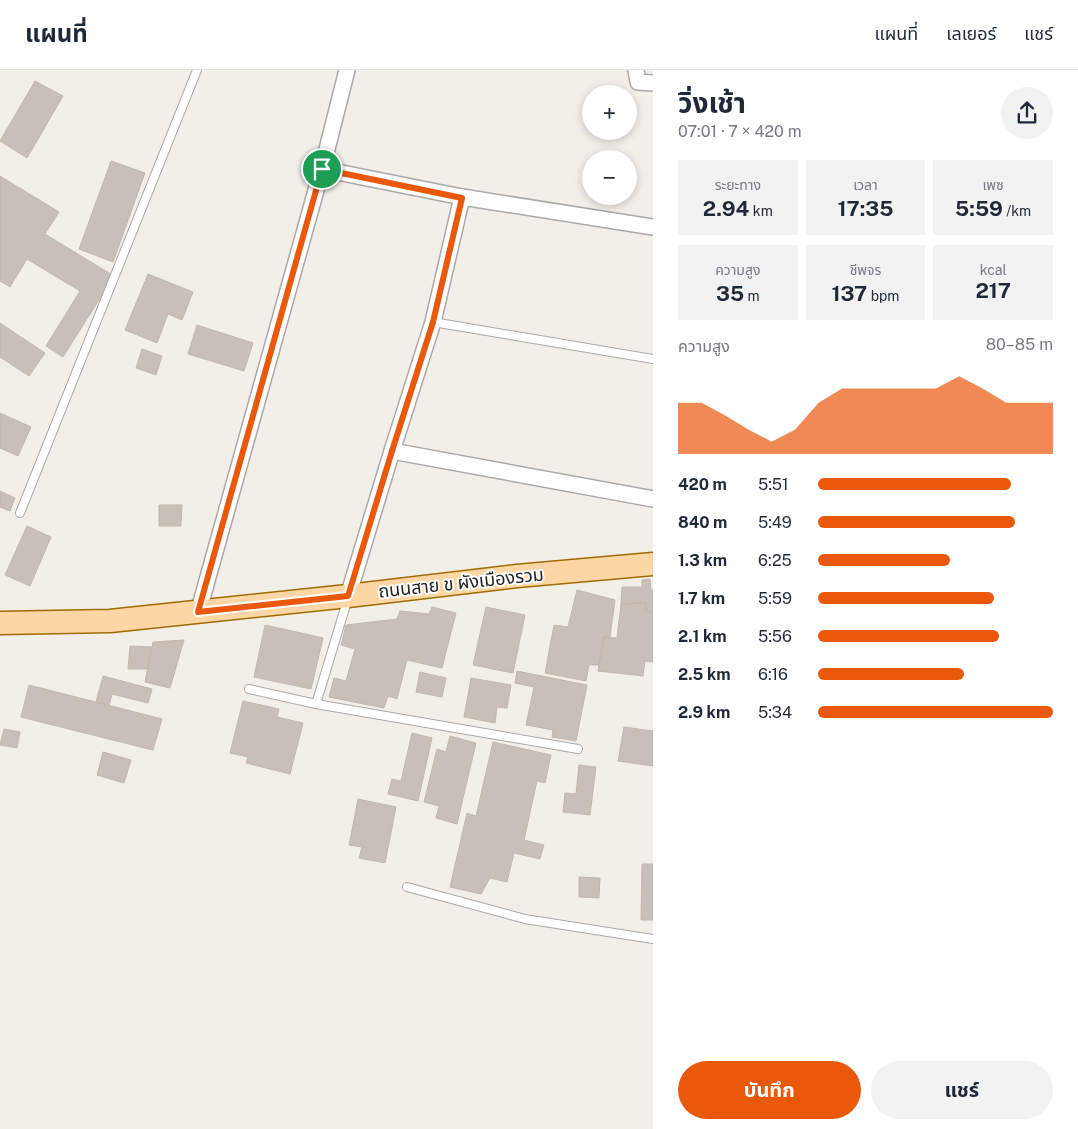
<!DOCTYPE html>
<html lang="th">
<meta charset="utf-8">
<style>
:root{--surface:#fff;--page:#f2f2f3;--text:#1f2937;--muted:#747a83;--line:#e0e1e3;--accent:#ea580c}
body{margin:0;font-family:"Public Sans","Noto Sans Thai",sans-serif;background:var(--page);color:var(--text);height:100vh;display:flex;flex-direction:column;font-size:19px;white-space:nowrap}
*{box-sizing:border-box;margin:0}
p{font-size:16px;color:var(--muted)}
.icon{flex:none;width:28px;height:28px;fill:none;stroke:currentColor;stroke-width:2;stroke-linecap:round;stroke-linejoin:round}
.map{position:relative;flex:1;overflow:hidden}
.details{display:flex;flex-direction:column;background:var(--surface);width:425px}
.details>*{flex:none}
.tools{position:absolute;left:582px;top:15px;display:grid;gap:10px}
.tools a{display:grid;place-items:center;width:55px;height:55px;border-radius:50%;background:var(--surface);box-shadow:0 2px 8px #0003;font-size:25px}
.pin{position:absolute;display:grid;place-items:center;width:42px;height:42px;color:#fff;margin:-21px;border:2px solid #fff;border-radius:50%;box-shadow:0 1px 5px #0007}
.round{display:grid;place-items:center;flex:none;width:52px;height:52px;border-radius:26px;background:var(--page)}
.headline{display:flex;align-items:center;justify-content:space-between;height:85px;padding:0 25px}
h1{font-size:28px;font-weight:700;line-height:38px}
.stats{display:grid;grid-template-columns:repeat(3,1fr);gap:8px;height:85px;padding:5px 25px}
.stats div{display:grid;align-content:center;border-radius:0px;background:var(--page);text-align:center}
.stats b{font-size:21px;font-weight:700}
.stats small{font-size:14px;font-weight:400}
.stats p{font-size:14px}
.chart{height:140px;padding:10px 25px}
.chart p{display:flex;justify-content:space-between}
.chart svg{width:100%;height:90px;margin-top:5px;fill:var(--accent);opacity:.7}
.cta{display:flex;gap:10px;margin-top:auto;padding:10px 25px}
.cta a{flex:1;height:58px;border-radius:30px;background:var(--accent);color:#fff;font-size:20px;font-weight:700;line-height:58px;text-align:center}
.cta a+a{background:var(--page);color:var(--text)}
ul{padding:0 25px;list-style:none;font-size:16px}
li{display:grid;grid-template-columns:80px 60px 1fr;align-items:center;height:38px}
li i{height:12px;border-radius:6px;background:var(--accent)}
header{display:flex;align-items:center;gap:30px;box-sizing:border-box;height:70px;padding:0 25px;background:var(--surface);border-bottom:1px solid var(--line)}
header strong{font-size:24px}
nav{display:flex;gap:28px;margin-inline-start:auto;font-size:18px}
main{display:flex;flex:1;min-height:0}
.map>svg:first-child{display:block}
</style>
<header>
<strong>แผนที่</strong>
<nav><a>แผนที่</a><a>เลเยอร์</a><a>แชร์</a></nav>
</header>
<main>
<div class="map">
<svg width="653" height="1059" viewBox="0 0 653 1059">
<rect width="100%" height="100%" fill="#f2efe9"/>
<g fill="#c7bfb8" stroke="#c4b6ab">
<path d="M 35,11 L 63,26 L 27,88 L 0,71 Z"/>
<path d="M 111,91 L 145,103 L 113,192 L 79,179 Z"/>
<path d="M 0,106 L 59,142 L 45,164 L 114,206 L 63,287 L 46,276 L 80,221 L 27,189 L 10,217 L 0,211 Z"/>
<path d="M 148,204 L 193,222 L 182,250 L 168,244 L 157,273 L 125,260 Z"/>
<path d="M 0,253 L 45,283 L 29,306 L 0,287 Z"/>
<path d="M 197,255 L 253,273 L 244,301 L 188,284 Z"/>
<path d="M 142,279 L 162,286 L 156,305 L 136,298 Z"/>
<path d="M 0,343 L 31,357 L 18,386 L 0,378 Z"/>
<path d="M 0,421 L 15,428 L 10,441 L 0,437 Z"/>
<path d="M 159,435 L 182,435 L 181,456 L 159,456 Z"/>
<path d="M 27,456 L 51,467 L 30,516 L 5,505 Z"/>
<path d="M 650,509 L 651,520 L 653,520 L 653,542 L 646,541 L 646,533 L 621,534 L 622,517 L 642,517 L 642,510 Z"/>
<path d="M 577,520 L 615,530 L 610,567 L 604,567 L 599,595 L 589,595 L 586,611 L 545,603 L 554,555 L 568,557 Z"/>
<path d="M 646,533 L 646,541 L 653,542 L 653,592 L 645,591 L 643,606 L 598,601 L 604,567 L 617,568 L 621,534 Z"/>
<path d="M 432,537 L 456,543 L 442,598 L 407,590 L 397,629 L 388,626 L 384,638 L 329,627 L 334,608 L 346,611 L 355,579 L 341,575 L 346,555 L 397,549 L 400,541 L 429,544 Z"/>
<path d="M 486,537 L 525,545 L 513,603 L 473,595 Z"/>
<path d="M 265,555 L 323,568 L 311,619 L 254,607 Z"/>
<path d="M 184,570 L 170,618 L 145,612 L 153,572 Z"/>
<path d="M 130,576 L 152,577 L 147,599 L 128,599 Z"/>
<path d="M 517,601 L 587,615 L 576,671 L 552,667 L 553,660 L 526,655 L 534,617 L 515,613 Z"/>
<path d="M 420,602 L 446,608 L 442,627 L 416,622 Z"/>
<path d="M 103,606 L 152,619 L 148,633 L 112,624 L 109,636 L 96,632 Z"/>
<path d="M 471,608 L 511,615 L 507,638 L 497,637 L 495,653 L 464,647 Z"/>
<path d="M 29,615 L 162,649 L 153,680 L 21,647 Z"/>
<path d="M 243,631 L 279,639 L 277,647 L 303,653 L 290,704 L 246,693 L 248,687 L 230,683 Z"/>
<path d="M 624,657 L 653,661 L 653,696 L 618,691 Z"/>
<path d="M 4,659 L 20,662 L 17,678 L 0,675 Z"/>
<path d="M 412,663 L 432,668 L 418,731 L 388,724 L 392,709 L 401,711 Z"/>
<path d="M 450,666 L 476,673 L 457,754 L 436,748 L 439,736 L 424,732 L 437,679 L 446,682 Z"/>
<path d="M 493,672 L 551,685 L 545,713 L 537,711 L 524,770 L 544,775 L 540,789 L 514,783 L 507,812 L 490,808 L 481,824 L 450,817 L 467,743 L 476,746 Z"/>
<path d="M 103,682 L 131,690 L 124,713 L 97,705 Z"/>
<path d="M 579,695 L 596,697 L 590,745 L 563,742 L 565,723 L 576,724 Z"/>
<path d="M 358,729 L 396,737 L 385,793 L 359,788 L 362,777 L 349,775 Z"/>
<path d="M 642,794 L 653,794 L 653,850 L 641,850 Z"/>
<path d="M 579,807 L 600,808 L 599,828 L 579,827 Z"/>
</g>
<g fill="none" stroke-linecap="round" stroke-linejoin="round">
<defs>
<g id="lane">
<path d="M 433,252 L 653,289"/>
<path d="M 20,443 L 197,0"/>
<path d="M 249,619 L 316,634 L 578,679"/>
<path d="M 316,634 L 348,528"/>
<path d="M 407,817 L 525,849 L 653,869"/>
</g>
<g id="street">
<path d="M 636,0 L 638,12 L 653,13"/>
<path d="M 322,99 L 462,127 L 653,157"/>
<path d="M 392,381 L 653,429"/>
<path d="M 348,526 L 392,381 L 433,252 L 462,127"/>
<path d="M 198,543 L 322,99 L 347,0"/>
</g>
<path id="primary" d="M 0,553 L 110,551 L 348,526 L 517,506 L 653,494"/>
</defs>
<use href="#lane" stroke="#a9a9a9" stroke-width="10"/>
<use href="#street" stroke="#a9a9a9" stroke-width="18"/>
<use href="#primary" stroke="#a06b00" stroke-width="25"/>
<use href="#lane" stroke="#fff" stroke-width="8"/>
<use href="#street" stroke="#fff" stroke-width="15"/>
<use href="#primary" stroke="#fcd6a4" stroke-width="22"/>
</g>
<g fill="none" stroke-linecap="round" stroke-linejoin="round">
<defs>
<path id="route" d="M 322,99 L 462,128 L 433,252 L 392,381 L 348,526 L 198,542 Z"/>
</defs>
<use href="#route" stroke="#fff" stroke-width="10"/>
<use href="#route" stroke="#ea580c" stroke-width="6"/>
</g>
<g text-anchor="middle" stroke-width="4" stroke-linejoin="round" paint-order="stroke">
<g font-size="18" fill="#222" stroke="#fff">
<text transform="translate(461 513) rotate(-6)" y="6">ถนนสาย ข ผังเมืองรวม</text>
</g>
</g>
</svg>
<div class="tools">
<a>+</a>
<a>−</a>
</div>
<div class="pin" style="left:322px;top:99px;background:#1e9e55"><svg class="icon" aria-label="arrive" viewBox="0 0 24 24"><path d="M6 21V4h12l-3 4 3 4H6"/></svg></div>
</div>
<section class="details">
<div class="headline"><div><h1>วิ่งเช้า</h1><p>07:01 · 7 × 420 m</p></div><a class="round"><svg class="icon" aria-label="share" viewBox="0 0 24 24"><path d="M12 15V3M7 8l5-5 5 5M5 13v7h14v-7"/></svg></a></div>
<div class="stats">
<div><p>ระยะทาง</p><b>2.94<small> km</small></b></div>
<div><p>เวลา</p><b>17:35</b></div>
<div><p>เพซ</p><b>5:59<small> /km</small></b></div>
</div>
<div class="stats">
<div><p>ความสูง</p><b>35<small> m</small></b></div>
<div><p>ชีพจร</p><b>137<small> bpm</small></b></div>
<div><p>kcal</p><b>217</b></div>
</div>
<div class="chart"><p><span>ความสูง</span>80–85 m</p>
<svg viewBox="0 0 160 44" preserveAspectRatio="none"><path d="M0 44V19L10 19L20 25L30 32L40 38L50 32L60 19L70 12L80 12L90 12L100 12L110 12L120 6L130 12L140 19L150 19L160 19V44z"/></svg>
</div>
<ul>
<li><b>420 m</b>5:51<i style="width:82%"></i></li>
<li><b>840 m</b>5:49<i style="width:84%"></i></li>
<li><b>1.3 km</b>6:25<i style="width:56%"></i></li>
<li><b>1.7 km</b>5:59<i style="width:75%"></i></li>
<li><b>2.1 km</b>5:56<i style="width:77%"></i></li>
<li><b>2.5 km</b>6:16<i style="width:62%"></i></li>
<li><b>2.9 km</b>5:34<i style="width:100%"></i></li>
</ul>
<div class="cta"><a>บันทึก</a><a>แชร์</a></div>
</section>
</main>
